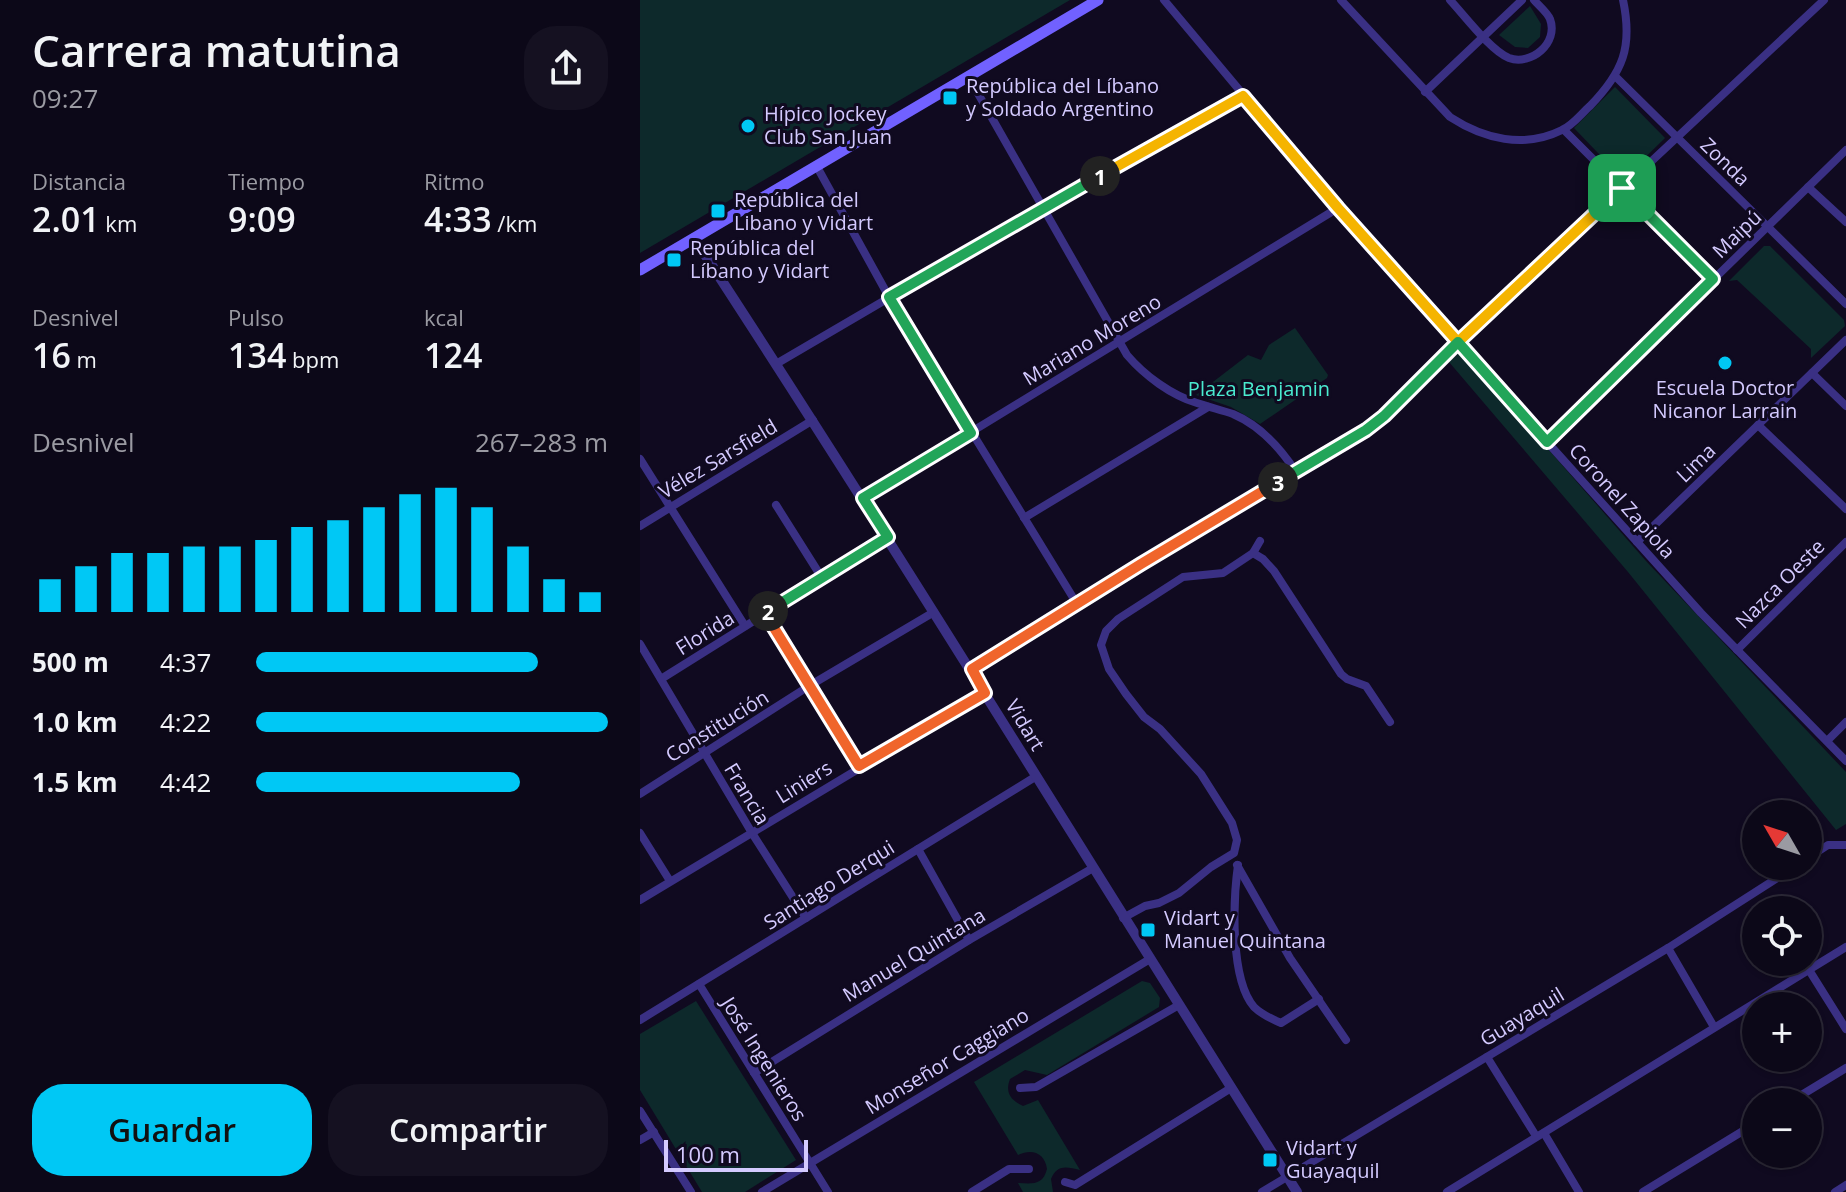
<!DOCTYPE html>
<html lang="es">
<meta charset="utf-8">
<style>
:root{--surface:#0c0818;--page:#151121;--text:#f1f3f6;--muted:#9a9aa2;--line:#2c2937;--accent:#00c8f5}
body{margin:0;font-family:"Open Sans",sans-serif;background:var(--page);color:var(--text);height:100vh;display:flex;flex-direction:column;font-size:30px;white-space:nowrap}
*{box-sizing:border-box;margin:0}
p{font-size:26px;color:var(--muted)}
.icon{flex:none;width:44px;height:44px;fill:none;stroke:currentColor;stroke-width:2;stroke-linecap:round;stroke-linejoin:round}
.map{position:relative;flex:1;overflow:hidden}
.details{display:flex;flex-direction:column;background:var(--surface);width:640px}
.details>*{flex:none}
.needle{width:52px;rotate:309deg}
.buttons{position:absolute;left:1102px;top:800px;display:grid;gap:16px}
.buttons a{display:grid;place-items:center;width:80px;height:80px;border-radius:50%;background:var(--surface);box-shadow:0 2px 6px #0004,0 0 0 2px var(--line);font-size:40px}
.scale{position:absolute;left:24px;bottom:20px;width:144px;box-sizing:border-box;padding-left:8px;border:4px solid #d4caff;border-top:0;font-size:22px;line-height:28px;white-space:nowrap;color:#d4caff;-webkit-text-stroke:6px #100a20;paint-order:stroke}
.pin{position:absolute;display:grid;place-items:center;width:68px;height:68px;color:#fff;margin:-34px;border-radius:16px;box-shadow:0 4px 12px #0006}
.km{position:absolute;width:40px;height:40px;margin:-20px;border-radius:50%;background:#222;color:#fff;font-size:22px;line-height:40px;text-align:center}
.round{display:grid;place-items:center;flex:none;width:84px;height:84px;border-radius:32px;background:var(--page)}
.head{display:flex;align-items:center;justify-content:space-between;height:136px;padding:0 32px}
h1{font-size:44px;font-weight:600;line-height:60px}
.stats{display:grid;grid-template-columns:repeat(3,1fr);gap:12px;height:136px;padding:8px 32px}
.stats div{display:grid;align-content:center}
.stats b{font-size:34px;font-weight:600}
.stats small{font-size:22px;font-weight:400}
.stats p{font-size:22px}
.chart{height:224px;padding:16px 32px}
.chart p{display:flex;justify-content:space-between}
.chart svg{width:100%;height:144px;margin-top:8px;stroke:var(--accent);stroke-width:6}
.primary-button{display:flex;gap:16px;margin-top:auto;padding:16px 32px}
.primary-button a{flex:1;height:92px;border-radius:32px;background:var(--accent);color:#111;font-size:32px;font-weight:600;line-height:92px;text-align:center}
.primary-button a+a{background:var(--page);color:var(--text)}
ul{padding:0 32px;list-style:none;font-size:26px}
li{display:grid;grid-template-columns:128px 96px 1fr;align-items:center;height:60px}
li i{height:20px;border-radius:10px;background:var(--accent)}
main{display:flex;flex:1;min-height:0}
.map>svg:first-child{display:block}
</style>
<main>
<section class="details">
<div class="head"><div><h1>Carrera matutina</h1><p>09:27</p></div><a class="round"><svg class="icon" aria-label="share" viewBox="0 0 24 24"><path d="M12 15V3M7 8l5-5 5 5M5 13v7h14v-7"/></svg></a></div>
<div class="stats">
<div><p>Distancia</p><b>2.01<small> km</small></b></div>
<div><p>Tiempo</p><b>9:09</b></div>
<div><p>Ritmo</p><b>4:33<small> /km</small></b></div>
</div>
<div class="stats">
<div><p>Desnivel</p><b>16<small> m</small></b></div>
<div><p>Pulso</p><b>134<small> bpm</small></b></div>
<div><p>kcal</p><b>124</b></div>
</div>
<div class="chart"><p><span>Desnivel</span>267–283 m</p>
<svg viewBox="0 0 160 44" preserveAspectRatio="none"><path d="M5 44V34M15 44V30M25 44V26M35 44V26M45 44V24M55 44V24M65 44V22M75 44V18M85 44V16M95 44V12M105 44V8M115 44V6M125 44V12M135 44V24M145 44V34M155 44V38"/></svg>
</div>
<ul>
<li><b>500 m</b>4:37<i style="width:80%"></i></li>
<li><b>1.0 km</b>4:22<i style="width:100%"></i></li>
<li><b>1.5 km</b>4:42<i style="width:75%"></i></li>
</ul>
<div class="primary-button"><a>Guardar</a><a>Compartir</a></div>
</section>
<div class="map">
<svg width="1206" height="1192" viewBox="0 0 1206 1192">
<rect width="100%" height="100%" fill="#100a20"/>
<g fill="#0d292b">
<path d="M 0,0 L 430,0 L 0,253 Z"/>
<path d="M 890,6 L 901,24 L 900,37 L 888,48 L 875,47 L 859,35 Z"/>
<path d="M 975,87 L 1025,138 L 983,179 L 934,128 Z"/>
<path d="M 1124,246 L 1130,246 L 1204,320 L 1205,326 L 1171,358 L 1171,349 L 1097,280 L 1089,281 Z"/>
<path d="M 655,328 L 688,375 L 687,378 L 620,424 L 591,407 L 556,395 L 608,355 L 621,360 L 629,345 Z"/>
<path d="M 819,353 L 824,353 L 1006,561 L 1206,772 L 1206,824 L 1196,830 L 988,572 L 809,362 Z"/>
<path d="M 502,981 L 510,983 L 520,998 L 519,1007 L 407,1075 L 385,1070 L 370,1079 C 365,1092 370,1100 383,1106 L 398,1100 L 440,1170 C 427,1167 417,1164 411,1179 L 413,1192 L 383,1192 L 378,1183 C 393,1184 403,1185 407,1169 C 405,1153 392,1148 378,1155 L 334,1082 Z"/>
<path d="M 56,1001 L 156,1160 L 105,1192 L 62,1192 L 0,1090 L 0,1034 Z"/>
</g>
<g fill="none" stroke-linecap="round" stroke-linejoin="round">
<g stroke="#3a3084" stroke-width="8">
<path d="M 524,0 L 698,208 L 917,453 L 1061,613 L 1206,761"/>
<path d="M 701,0 L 810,117 C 844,139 884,149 922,130 C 933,125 941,114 950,106 C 983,72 993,47 983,0"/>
<path d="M 810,0 C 824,15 851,51 869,58 C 891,66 919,43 910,19 C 907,12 899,6 894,0"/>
<path d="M 328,76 L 487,355 C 505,376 531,395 557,403 C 569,407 581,410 593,414 C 619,425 641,449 656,472"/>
<path d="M 976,77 L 1206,304"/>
<path d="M 785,92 L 882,0"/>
<path d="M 924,130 L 1073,279"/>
<path d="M 176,165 L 249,297 L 437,604"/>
<path d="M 1168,187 L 1206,222"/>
<path d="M 136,364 L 404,207 L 603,96"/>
<path d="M 1172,373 L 1206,406"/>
<path d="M 1118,425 L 1206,509"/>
<path d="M 907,442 L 1206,150"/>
<path d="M 0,459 L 105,626"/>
<path d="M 223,498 L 698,208"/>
<path d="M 136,505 L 182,578"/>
<path d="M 384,518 L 568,407"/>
<path d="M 0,526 L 173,420"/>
<path d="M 997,542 L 1206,340"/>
<path d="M 613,553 L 623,559 L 634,571 L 701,674 L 707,679 L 726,686 L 750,722"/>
<path d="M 125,613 L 219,766"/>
<path d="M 0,644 L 112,833 L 166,918"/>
<path d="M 1097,650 L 1206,542"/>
<path d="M 332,669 L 501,564 L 726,430 L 744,416 L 818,342 L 1184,0"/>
<path d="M 21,679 L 248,537"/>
<path d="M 1187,741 L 1206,722"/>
<path d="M 0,794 L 169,686 L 294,612"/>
<path d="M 0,833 L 30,881"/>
<path d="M 278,849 L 329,940"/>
<path d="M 1168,858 L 1188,845 L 1206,845"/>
<path d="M 597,865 L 650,958 L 706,1040"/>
<path d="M 598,865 C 593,901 590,979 614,1007 C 622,1015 632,1019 641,1023 L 679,999"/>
<path d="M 0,900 L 345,693"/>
<path d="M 483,918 L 505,906 L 519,903 L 539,893 L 571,867 L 594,853 L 597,840 L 592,823 L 561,774 L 520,729 L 504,717 L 486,694 L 469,669 L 461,645 L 466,631 L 478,619 L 543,577 L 583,573 L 613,553 L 620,541"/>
<path d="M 1028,948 L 1074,1027"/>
<path d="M 1169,970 L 1206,1029"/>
<path d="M 59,984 L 188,1192"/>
<path d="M 0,1020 L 395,777"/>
<path d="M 847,1057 L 896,1136"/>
<path d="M 114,1073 L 329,940 L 453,868"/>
<path d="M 380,1088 L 396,1087 L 539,1005"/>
<path d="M 1150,1102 L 1206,1068"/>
<path d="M 0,1111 L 51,1192"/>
<path d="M 904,1133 L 939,1192"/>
<path d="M 0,1140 L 14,1132"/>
<path d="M 425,1182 L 435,1185 L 591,1088"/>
<path d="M 122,1192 L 510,959"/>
<path d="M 332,1192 L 369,1169 L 389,1169"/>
<path d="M 622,1192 L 1028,948 L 1156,866"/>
<path d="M 807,1192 L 1206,947"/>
<path d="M 1003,1192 L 1116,1123"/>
<path d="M 1195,1192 L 1206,1185"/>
</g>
<path stroke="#3a3084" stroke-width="10" d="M 54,238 C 260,553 456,874 657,1192"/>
<path stroke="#7161ff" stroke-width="11" d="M 0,270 L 458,0"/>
</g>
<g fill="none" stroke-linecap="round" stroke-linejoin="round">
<defs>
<path id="split-1" d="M 460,176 L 603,96 L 698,208 L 818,342 L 982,188"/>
<path id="split-2" d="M 128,611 L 248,537 L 223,498 L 331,433 L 249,297 L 460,176"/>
<path id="split-3" d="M 128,611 L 125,613 L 219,766 L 345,693 L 332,669 L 501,564 L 638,482"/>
<path id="split-4" d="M 638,482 L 726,430 L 744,416 L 818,342 L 907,442 L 1073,279 L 982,188"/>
</defs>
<use href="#split-1" stroke="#fff" stroke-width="16"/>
<use href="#split-2" stroke="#fff" stroke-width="16"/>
<use href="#split-3" stroke="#fff" stroke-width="16"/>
<use href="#split-4" stroke="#fff" stroke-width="16"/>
<use href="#split-1" stroke="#f5b400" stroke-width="10"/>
<use href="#split-2" stroke="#22a559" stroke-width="10"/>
<use href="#split-3" stroke="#f0652b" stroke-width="10"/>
<use href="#split-4" stroke="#22a559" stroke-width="10"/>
</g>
<g fill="#00c8f5" stroke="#100a20" stroke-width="3">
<rect x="302" y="90" width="16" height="16" rx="4"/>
<circle cx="108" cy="126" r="8"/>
<rect x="70" y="203" width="16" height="16" rx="4"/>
<rect x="26" y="252" width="16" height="16" rx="4"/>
<circle cx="1085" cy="363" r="8"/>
<rect x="500" y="922" width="16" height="16" rx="4"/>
<rect x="622" y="1152" width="16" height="16" rx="4"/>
</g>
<g text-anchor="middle" stroke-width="6" stroke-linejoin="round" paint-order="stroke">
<g font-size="20" fill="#d4caff" stroke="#100a20" text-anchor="start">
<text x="326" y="93">República del Líbano<tspan x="326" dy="23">y Soldado Argentino</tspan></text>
<text x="124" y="121">Hípico Jockey<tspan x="124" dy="23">Club San Juan</tspan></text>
<text x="94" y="207">República del<tspan x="94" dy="23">Libano y Vidart</tspan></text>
<text x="50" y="255">República del<tspan x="50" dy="23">Líbano y Vidart</tspan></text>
<text x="1085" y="395" text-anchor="middle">Escuela Doctor<tspan x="1085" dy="23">Nicanor Larrain</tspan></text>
<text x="524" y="925">Vidart y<tspan x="524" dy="23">Manuel Quintana</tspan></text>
<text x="646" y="1155">Vidart y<tspan x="646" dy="23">Guayaquil</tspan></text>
</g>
<g font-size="20" fill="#d4caff" stroke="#100a20">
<text transform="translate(1085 162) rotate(44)" y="7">Zonda</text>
<text transform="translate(1097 234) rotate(-44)" y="7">Maipú</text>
<text transform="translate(452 340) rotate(-31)" y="7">Mariano Moreno</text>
<text transform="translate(78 459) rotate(-31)" y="7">Vélez Sarsfield</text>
<text transform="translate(1056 463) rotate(-44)" y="7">Lima</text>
<text transform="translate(982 501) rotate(48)" y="7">Coronel Zapiola</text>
<text transform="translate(1140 584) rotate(-45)" y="7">Nazca Oeste</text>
<text transform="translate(65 633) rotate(-32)" y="7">Florida</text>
<text transform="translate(385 725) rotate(59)" y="7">Vidart</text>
<text transform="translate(77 726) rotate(-32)" y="7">Constitución</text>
<text transform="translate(164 782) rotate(-32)" y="7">Liniers</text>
<text transform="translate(107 794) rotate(59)" y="7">Francia</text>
<text transform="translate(189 885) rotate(-32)" y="7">Santiago Derqui</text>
<text transform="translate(274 955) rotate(-31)" y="7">Manuel Quintana</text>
<text transform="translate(882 1017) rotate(-31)" y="7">Guayaquil</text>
<text transform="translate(124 1059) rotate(58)" y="7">José Ingenieros</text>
<text transform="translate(307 1061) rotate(-31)" y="7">Monseñor Caggiano</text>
</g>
<g font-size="20" fill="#4aebd0" stroke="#100a20">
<text x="619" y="396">Plaza Benjamin</text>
</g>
</g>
</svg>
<div class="buttons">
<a><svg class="needle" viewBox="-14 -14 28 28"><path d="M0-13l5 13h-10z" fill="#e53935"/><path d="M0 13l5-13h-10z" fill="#9a9aa2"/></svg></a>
<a><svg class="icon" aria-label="locate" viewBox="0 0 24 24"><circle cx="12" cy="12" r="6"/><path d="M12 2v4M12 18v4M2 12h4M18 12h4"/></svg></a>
<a>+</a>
<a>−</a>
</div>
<div class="scale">100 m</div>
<div class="pin" style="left:982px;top:188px;background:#1e9e55"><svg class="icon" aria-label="arrive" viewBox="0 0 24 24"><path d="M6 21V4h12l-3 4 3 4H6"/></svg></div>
<b class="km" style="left:460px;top:176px">1</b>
<b class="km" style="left:128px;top:611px">2</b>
<b class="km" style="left:638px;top:482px">3</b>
</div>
</main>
